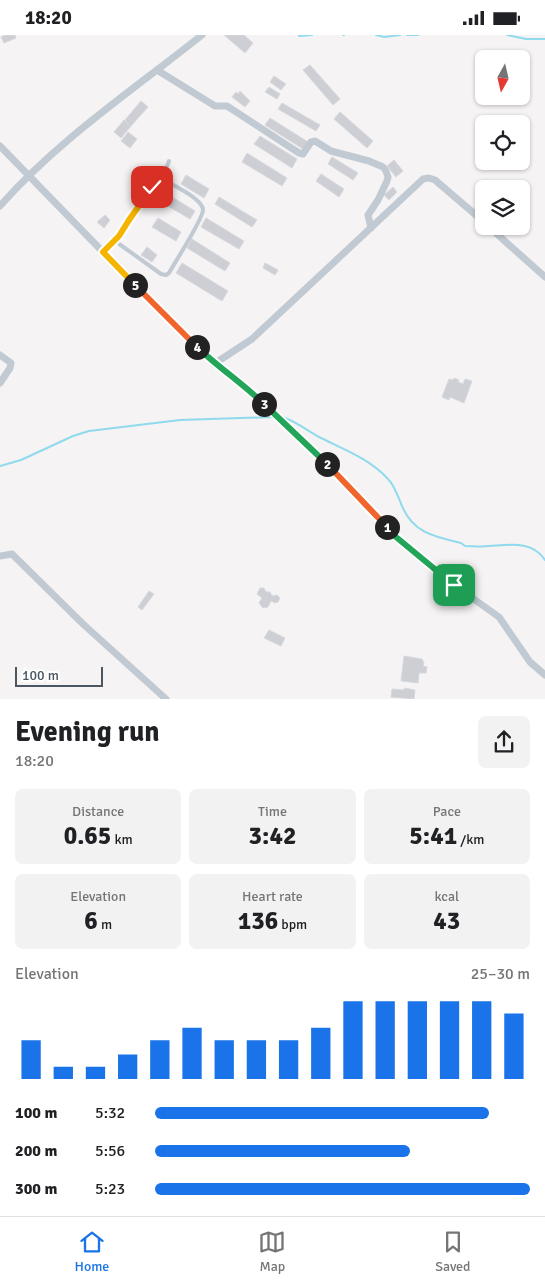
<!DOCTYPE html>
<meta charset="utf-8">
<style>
:root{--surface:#fff;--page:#f2f2f2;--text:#202124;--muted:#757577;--line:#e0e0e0;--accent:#1a73e8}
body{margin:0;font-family:Signika,sans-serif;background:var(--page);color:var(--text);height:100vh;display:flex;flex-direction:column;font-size:19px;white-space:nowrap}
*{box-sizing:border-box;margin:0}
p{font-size:16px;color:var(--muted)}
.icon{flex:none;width:28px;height:28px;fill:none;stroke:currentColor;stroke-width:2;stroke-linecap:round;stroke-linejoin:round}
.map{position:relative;height:664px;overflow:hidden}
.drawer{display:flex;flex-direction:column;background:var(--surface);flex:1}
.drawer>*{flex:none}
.needle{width:32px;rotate:188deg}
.fabs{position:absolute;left:475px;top:15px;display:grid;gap:10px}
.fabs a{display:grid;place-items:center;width:55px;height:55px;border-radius:8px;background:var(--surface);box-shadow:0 1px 4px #0004;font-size:25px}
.scale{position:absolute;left:15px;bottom:12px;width:88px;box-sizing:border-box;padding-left:5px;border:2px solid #4a5661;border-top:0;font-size:14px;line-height:18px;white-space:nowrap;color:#4a5661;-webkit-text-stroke:4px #fff;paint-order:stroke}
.pin{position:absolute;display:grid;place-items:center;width:42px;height:42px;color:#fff;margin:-21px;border-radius:10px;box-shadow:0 2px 8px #0006}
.km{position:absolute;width:25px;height:25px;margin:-12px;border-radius:50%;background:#222;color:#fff;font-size:14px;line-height:25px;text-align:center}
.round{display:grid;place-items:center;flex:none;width:52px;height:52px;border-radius:8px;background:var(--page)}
.headline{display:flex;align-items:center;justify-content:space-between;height:85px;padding:0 15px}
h1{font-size:28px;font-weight:700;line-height:38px}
.figures{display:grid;grid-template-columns:repeat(3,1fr);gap:8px;height:85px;padding:5px 15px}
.figures div{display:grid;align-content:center;border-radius:8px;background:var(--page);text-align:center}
.figures b{font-size:25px;font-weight:700}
.figures small{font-size:14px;font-weight:400}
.figures p{font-size:14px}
.chart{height:140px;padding:10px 15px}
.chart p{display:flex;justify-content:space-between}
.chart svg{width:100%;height:90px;margin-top:5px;stroke:var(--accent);stroke-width:6}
ul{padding:0 15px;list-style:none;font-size:16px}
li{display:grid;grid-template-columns:80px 60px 1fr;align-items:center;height:38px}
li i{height:12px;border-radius:6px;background:var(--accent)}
.status{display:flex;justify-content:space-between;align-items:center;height:35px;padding:0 25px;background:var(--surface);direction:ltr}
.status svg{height:14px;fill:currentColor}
.menu{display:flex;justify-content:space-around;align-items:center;height:70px;border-top:1px solid var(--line);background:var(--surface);font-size:14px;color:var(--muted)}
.menu a{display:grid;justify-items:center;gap:2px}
.menu .selected{color:var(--accent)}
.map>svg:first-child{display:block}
</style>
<div class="status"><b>18:20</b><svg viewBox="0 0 49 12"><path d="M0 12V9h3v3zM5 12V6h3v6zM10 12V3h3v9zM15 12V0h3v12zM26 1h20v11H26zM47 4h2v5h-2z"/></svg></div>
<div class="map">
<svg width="545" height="664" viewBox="0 0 545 664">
<rect width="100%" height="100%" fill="#f5f3f3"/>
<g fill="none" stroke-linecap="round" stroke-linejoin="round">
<g stroke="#90daee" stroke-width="2">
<path d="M 343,0 L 344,0"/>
<path d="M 376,0 L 384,2 L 400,0"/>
<path d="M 407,0 L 418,0"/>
<path d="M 507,0 L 526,4 L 545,4"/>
<path d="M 299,1 L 312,0"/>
<path d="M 282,382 C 296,386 306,395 319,402 C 343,414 370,424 388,444 C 395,451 398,462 402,471 C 413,498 435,502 461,508 L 465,511 C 473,511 481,512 489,511 C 509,510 532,505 545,525"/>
<path d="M 0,431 L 21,425 L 73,401 L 89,396 L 180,385 L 275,382"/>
</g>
</g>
<g fill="#cdcfd5" stroke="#d7d9de">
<path d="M 5,0 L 15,0 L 16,3 L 4,8 L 1,2 Z"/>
<path d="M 224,0 L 244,0 L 253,8 L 245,18 Z"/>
<path d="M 310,30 L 340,64 L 333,70 L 303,35 Z"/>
<path d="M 274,41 L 286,49 L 281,55 L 270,47 Z"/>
<path d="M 269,52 L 280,59 L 277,64 L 265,57 Z"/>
<path d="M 240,56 L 250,66 L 245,72 L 232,62 L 236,57 L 238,59 Z"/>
<path d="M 141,66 L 148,72 L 131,91 L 125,85 Z"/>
<path d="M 282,68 L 320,90 L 316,96 L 278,74 Z"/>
<path d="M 340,77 L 373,106 L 367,113 L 334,84 Z"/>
<path d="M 270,83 L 308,107 L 303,114 L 265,90 Z"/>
<path d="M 124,85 L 131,91 L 121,103 L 114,97 Z"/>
<path d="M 128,97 L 137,104 L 130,113 L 121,106 Z"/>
<path d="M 260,101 L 297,124 L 292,133 L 254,109 Z"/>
<path d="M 247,118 L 287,143 L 282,151 L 242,127 Z"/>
<path d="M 332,122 L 358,138 L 353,145 L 328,129 Z"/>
<path d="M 394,125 L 403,136 L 396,142 L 387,131 Z"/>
<path d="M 321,139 L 344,154 L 339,162 L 316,146 Z"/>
<path d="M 186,140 L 209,154 L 204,163 L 181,149 Z"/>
<path d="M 393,152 L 397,157 L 389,165 L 384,160 Z"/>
<path d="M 172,162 L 195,176 L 190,184 L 166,170 Z"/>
<path d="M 219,162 L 257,185 L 252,192 L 215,169 Z"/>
<path d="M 105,180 L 110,185 L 104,193 L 97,187 Z"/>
<path d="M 158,183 L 181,197 L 176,206 L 152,192 Z"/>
<path d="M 206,183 L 244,206 L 239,214 L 201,192 Z"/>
<path d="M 192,204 L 230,228 L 225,236 L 187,213 Z"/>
<path d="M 147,212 L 157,220 L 152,227 L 141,220 Z"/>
<path d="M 182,228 L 228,256 L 222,266 L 176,238 Z"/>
<path d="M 265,228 L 278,235 L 275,240 L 263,233 Z"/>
<path d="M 454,343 L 459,345 L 458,347 L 463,349 L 465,344 L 472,346 L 464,368 L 450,362 L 449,365 L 442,362 L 449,344 L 453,345 Z"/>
<path d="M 260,553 L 264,553 L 266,557 L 270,557 L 272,561 L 277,560 L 280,563 L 278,567 L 275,568 L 271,566 L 268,572 L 263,573 L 259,568 L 262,563 L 257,559 Z"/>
<path d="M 149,556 L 154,559 L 142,575 L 138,572 Z"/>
<path d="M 269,595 L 285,603 L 281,611 L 264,603 Z"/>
<path d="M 404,621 L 422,624 L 424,628 L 423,631 L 427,632 L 426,638 L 419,638 L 418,648 L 401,646 Z"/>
<path d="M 404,653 L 415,655 L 414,664 L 391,662 L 392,654 L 404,655 Z"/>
</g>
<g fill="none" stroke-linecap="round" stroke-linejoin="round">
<g stroke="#c1cad2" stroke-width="4">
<path d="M 115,206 L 161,239 L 166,240 L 169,238 C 175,227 203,184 203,175 C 203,164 169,147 159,144"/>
<path d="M 103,217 L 119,201 L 166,134 L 169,126"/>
</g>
<g stroke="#c1cad2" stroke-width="7">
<path d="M 157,35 L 215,71 L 227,71 L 299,118 L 303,119 L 311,107 L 315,106 L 331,116 L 369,126 L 383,132 L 386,136 L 388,142 L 387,146 L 378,165 L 368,180 L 371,193"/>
<path d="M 0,111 L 103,217 L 214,329 L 247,352 L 334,437 L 396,502 L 454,550 L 499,582 L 530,627 L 545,640"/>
<path d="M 0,171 C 58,105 133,55 202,0"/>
<path d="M 488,191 L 545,242"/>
<path d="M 0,320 L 11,328 L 10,333 L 0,348"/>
<path d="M 214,329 L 252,304 L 423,144 L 429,143 L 435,145 L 484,187"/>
<path d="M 0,521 L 12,519 L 83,589 L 166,664"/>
</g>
</g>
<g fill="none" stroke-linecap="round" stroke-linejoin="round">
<defs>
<path id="split-1" d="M 387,492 L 396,502 L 454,550"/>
<path id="split-2" d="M 327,429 L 387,492"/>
<path id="split-3" d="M 264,369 L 327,429"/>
<path id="split-4" d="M 197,312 C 218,332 242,348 264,369"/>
<path id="split-5" d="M 135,250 L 197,312"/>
<path id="split-6" d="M 129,185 L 119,201 L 103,217 L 135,250"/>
<path id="split-7" d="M 129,185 L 152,152"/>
</defs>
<use href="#split-1" stroke="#fff" stroke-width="10"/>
<use href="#split-2" stroke="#fff" stroke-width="10"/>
<use href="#split-3" stroke="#fff" stroke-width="10"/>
<use href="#split-4" stroke="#fff" stroke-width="10"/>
<use href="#split-5" stroke="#fff" stroke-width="10"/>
<use href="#split-6" stroke="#fff" stroke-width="10"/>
<use href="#split-7" stroke="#fff" stroke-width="10"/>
<use href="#split-1" stroke="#22a559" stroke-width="6"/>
<use href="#split-2" stroke="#f0652b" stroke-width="6"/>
<use href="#split-3" stroke="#22a559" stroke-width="6"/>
<use href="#split-4" stroke="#22a559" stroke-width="6"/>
<use href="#split-5" stroke="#f0652b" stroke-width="6"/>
<use href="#split-6" stroke="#f5b400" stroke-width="6"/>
<use href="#split-7" stroke="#f5b400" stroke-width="6"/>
</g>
</svg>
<div class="fabs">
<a><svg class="needle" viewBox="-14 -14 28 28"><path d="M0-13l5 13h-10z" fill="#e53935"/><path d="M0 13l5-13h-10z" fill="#757577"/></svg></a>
<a><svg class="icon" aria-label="locate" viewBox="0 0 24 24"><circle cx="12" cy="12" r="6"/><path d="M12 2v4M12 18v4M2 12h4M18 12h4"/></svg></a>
<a><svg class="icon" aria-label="layers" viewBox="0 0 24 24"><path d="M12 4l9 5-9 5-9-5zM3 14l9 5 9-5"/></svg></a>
</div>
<div class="scale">100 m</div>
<div class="pin" style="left:454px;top:550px;background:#1e9e55"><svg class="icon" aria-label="arrive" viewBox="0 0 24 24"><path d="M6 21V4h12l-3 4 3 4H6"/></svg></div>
<div class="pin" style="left:152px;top:152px;background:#d93025"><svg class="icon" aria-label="check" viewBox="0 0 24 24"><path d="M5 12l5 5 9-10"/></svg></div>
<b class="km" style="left:387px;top:492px">1</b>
<b class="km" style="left:327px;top:429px">2</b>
<b class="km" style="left:264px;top:369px">3</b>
<b class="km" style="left:197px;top:312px">4</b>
<b class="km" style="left:135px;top:250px">5</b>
</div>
<section class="drawer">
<div class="headline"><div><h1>Evening run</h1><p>18:20</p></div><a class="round"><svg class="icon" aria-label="share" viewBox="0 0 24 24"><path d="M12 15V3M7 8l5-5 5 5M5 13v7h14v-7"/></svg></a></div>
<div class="figures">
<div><p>Distance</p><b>0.65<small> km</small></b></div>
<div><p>Time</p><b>3:42</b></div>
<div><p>Pace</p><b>5:41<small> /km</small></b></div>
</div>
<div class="figures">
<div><p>Elevation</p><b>6<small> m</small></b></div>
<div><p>Heart rate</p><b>136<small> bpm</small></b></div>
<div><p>kcal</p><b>43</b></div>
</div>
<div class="chart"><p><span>Elevation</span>25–30 m</p>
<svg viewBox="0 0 160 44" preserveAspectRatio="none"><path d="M5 44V25M15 44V38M25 44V38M35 44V32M45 44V25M55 44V19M65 44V25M75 44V25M85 44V25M95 44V19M105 44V6M115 44V6M125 44V6M135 44V6M145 44V6M155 44V12"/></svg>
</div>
<ul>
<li><b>100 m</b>5:32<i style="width:89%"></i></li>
<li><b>200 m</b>5:56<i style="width:68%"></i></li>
<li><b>300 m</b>5:23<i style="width:100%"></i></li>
</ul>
</section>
<nav class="menu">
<a class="selected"><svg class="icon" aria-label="home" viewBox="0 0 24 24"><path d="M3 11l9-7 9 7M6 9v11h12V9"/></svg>Home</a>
<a><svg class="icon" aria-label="map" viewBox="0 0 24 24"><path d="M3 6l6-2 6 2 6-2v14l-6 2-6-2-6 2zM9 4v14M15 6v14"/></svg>Map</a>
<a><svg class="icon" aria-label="saved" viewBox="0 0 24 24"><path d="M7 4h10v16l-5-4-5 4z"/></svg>Saved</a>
</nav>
